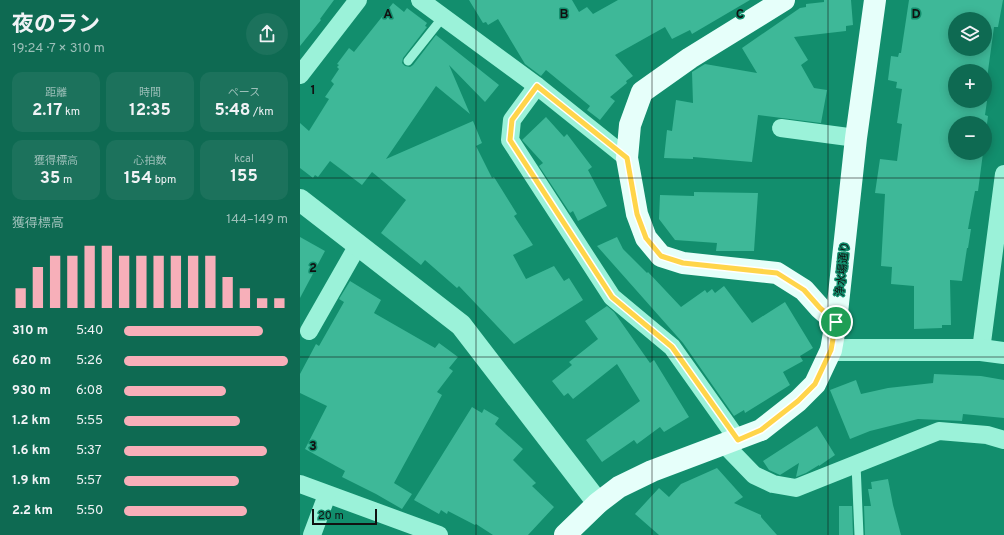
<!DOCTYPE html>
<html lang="ja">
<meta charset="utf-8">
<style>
:root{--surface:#0e6a52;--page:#1c725c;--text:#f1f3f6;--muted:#9bbfb8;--accent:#f7afb9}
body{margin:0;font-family:Overpass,"Noto Sans JP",sans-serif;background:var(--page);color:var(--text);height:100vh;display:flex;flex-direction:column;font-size:15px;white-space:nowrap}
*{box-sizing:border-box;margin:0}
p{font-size:13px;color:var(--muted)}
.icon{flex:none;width:22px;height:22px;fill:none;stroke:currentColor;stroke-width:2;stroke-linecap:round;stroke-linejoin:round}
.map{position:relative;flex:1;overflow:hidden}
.sheet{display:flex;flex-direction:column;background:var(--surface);width:300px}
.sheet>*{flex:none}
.buttons{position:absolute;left:648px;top:12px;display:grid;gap:8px}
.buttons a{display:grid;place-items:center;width:44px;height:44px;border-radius:50%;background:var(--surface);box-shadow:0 2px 10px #0003;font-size:20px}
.scale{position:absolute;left:12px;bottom:10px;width:65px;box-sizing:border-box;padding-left:4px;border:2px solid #111;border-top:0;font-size:11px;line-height:14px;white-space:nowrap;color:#111;-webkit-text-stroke:3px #128e6d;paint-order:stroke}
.pin{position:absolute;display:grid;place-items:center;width:34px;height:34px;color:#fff;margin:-17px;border:2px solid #fff;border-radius:50%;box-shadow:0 1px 4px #0007}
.round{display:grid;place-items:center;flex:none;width:42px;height:42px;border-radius:21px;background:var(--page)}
.overview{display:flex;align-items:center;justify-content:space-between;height:68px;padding:0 12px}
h1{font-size:22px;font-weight:700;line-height:30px}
.figures{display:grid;grid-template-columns:repeat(3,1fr);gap:6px;height:68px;padding:4px 12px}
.figures div{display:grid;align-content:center;border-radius:10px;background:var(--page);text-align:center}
.figures b{font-size:17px;font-weight:700}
.figures small{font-size:11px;font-weight:400}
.figures p{font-size:11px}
.chart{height:112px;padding:8px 12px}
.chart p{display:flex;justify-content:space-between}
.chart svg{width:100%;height:72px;margin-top:4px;stroke:var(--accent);stroke-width:6}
ul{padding:0 12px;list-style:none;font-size:13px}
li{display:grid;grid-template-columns:64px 48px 1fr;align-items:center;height:30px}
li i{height:10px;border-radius:5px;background:var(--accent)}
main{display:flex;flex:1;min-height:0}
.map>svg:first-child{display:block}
</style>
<main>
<section class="sheet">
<div class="overview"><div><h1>夜のラン</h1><p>19:24 · 7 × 310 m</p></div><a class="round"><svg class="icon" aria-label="share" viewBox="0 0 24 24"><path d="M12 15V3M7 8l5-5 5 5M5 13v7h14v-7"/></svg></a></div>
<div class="figures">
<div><p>距離</p><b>2.17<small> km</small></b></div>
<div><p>時間</p><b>12:35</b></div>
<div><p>ペース</p><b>5:48<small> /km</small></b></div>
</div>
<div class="figures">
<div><p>獲得標高</p><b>35<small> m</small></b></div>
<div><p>心拍数</p><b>154<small> bpm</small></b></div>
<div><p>kcal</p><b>155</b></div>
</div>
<div class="chart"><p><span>獲得標高</span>144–149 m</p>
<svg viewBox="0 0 160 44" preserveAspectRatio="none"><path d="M5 44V32M15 44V19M25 44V12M35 44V12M45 44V6M55 44V6M65 44V12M75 44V12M85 44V12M95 44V12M105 44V12M115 44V12M125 44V25M135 44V32M145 44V38M155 44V38"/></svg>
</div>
<ul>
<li><b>310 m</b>5:40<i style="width:85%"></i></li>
<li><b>620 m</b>5:26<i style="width:100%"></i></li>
<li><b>930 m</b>6:08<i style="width:62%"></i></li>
<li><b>1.2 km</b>5:55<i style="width:71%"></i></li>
<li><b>1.6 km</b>5:37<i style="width:87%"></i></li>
<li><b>1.9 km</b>5:57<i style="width:70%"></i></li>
<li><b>2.2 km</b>5:50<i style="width:75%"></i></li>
</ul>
</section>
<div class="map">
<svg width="704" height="535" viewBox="0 0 704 535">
<rect width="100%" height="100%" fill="#128e6d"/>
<g fill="#3eb898" fill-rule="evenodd">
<path d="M 0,0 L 34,0 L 20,19 L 21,20 L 0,46 Z"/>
<path d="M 169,0 L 272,0 L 279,12 L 287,7 L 293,14 L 318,0 L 450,0 L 392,34 L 390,30 L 372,39 L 365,27 L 315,55 L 333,76 L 326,81 L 327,83 L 310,97 L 315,101 L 300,120 L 287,110 L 290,106 L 246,70 L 241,76 L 225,64 L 198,19 L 188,25 L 186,22 L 183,23 Z"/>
<path d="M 524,0 L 551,0 L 553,25 L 546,26 L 546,31 L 494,37 L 508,60 L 501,65 L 514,88 L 527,90 L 521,123 L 458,115 L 452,162 L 393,157 L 393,159 L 364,158 L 367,130 L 372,131 L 376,100 L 393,103 L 392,72 L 405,64 L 457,73 L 442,48 L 500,8 L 506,7 L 506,4 L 524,2 Z"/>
<path d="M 609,0 L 703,0 L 698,27 L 694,27 L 685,93 L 685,71 L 655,71 L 655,101 L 687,101 L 685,115 L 688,116 L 685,140 L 685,123 L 655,123 L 655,153 L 683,153 L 678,191 L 675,191 L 668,229 L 671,229 L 668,248 L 667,248 L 662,281 L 650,280 L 651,325 L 642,325 L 642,328 L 614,329 L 614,286 L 591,284 L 592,267 L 581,266 L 585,194 L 575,193 L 580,159 L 597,161 L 602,124 L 597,123 L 602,89 L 596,88 L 597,82 L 588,80 L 591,56 L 598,57 L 599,53 L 601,53 ZM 655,19 L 685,19 L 685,49 L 655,49 Z"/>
<path d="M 93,3 L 104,12 L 107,8 L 127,23 L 125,26 L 127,27 L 103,58 L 102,63 L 105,66 L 110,67 L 113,65 L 136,35 L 199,85 L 185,102 L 149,65 L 170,114 L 136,86 L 86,159 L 173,121 L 182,143 L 176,146 L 192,178 L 194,177 L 217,214 L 214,216 L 233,245 L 213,255 L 226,279 L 254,266 L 264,281 L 269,278 L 283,300 L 214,344 L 159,286 L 157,288 L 125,260 L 121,265 L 81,233 L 106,200 L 72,172 L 62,185 L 30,161 L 18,177 L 15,175 L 13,178 L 0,168 L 0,123 L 9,131 L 29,99 L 25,97 L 34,84 L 31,81 L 39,69 L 37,67 L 39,65 L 37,64 L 49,48 L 54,52 Z"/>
<path d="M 246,117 L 264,137 L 267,134 L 292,167 L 288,170 L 307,206 L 278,221 L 273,211 L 270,213 L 239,166 L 243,163 L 222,140 Z"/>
<path d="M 394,192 L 458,193 L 454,251 L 416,251 L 417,243 L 375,240 L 359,219 L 360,195 L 394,196 Z"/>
<path d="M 0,237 L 25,251 L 0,298 Z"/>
<path d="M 317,237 L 323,249 L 347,273 L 348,272 L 381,307 L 405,290 L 407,293 L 412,289 L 415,293 L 424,286 L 452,323 L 485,302 L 513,348 L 500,356 L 503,361 L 483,372 L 490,385 L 445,413 L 444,410 L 434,416 L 383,343 L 297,246 Z"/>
<path d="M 50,281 L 81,300 L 74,313 L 135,348 L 139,343 L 158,357 L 149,368 L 153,371 L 137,392 L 142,395 L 94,483 L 112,494 L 102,509 L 76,494 L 42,477 L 45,471 L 5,449 L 27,406 L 0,393 L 0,374 L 16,344 L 19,346 L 44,302 L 39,299 Z"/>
<path d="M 307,306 L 314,312 L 350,363 L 354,360 L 389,417 L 364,432 L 360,427 L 337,444 L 334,440 L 302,462 L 286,440 L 340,401 L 317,364 L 273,399 L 268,393 L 264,396 L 252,381 L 272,365 L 269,362 L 298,339 L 285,321 Z"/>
<path d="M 634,374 L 681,376 L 704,380 L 704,418 L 663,414 L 662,421 L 618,419 L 570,431 L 550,439 L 530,390 L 556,380 L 561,394 L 588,388 L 633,383 Z"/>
<path d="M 172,407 L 182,413 L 184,409 L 199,418 L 195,424 L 223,449 L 213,460 L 236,483 L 232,486 L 254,507 L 228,535 L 193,535 L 176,524 L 175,525 L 148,511 L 147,514 L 141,510 L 139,514 L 114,500 Z"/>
<path d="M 517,426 L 535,455 L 519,466 L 519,465 L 506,473 L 496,477 L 499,463 L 480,475 L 469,470 L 463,461 Z"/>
<path d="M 417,468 L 443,497 L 434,503 L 461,515 L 461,517 L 477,535 L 359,535 L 335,514 L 359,488 L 369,497 L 381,484 Z"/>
<path d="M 588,479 L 593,505 L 601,535 L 565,535 L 564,506 L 571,506 L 568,489 L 572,489 L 571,482 Z"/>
<path d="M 539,506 L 552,506 L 553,535 L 539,535 Z"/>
</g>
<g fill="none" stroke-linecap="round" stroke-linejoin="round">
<g stroke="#9bf2d9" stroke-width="9">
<path d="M 108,61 L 143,17"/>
<path d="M 556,464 L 559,535"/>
</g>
<g stroke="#9bf2d9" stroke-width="18">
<path d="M 120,0 L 237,86 L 327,158"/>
<path d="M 0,75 L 58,0"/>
<path d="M 237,86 L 212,120 L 210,140 L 312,297 L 372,347 L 438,440"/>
<path d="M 481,128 L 556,138"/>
<path d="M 9,331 L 58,245"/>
<path d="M 681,350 L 704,174"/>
<path d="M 424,444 L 454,475 L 473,484 L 496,488 L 639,431 L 687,435 L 704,440"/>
<path d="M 0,484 L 139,535"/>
<path d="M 12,535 L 27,495"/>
</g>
<g stroke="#9bf2d9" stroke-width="22">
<path d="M 0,200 L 161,325 L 298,503"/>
<path d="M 531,350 L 681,350 L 704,353"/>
</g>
<g stroke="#e6fffa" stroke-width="22">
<path d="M 484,0 L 390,58 L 342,92 L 330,125 L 327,158 L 337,214 L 346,238 L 361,256 L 383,263 L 477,273 L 504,290 L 520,308 L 536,322"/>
<path d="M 265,535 L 298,503 L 319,487 L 352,471 L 461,430 L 498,401 L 515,384 L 531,350 L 536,322 L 556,138 L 575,0"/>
</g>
</g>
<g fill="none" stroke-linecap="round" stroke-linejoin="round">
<defs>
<path id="route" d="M 237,86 L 327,158 L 337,214 L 346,238 L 361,256 L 383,263 L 477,273 L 504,290 L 520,308 L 536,322 L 531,350 L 515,384 L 498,401 L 461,430 L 438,440 L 372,347 L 312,297 L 210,140 L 212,120 Z"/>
</defs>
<use href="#route" stroke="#fff" stroke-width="8"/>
<use href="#route" stroke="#ffd54a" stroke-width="5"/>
</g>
<path fill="none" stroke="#111" stroke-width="1" stroke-opacity="0.55" d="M 176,0 L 176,535M 352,0 L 352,535M 528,0 L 528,535M 0,178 L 704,178M 0,357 L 704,357"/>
<g text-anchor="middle" stroke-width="3" stroke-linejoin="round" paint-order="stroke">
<g font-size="11" fill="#111" stroke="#128e6d">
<text transform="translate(542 269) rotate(-84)" y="4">浄水場通り</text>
</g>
</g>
<g font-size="13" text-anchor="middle" font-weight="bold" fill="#111" stroke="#128e6d" stroke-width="3" stroke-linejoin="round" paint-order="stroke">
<text x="88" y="18">A</text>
<text x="264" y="18">B</text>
<text x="440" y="18">C</text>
<text x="616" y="18">D</text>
<text x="13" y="94">1</text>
<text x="13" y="272">2</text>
<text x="13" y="450">3</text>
</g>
</svg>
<div class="buttons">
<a><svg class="icon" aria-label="layers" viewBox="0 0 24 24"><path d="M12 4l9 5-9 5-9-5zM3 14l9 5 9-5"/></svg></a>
<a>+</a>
<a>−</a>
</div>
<div class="scale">20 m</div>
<div class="pin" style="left:536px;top:322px;background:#1e9e55"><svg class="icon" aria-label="arrive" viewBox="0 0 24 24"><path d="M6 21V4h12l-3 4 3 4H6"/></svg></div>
</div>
</main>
